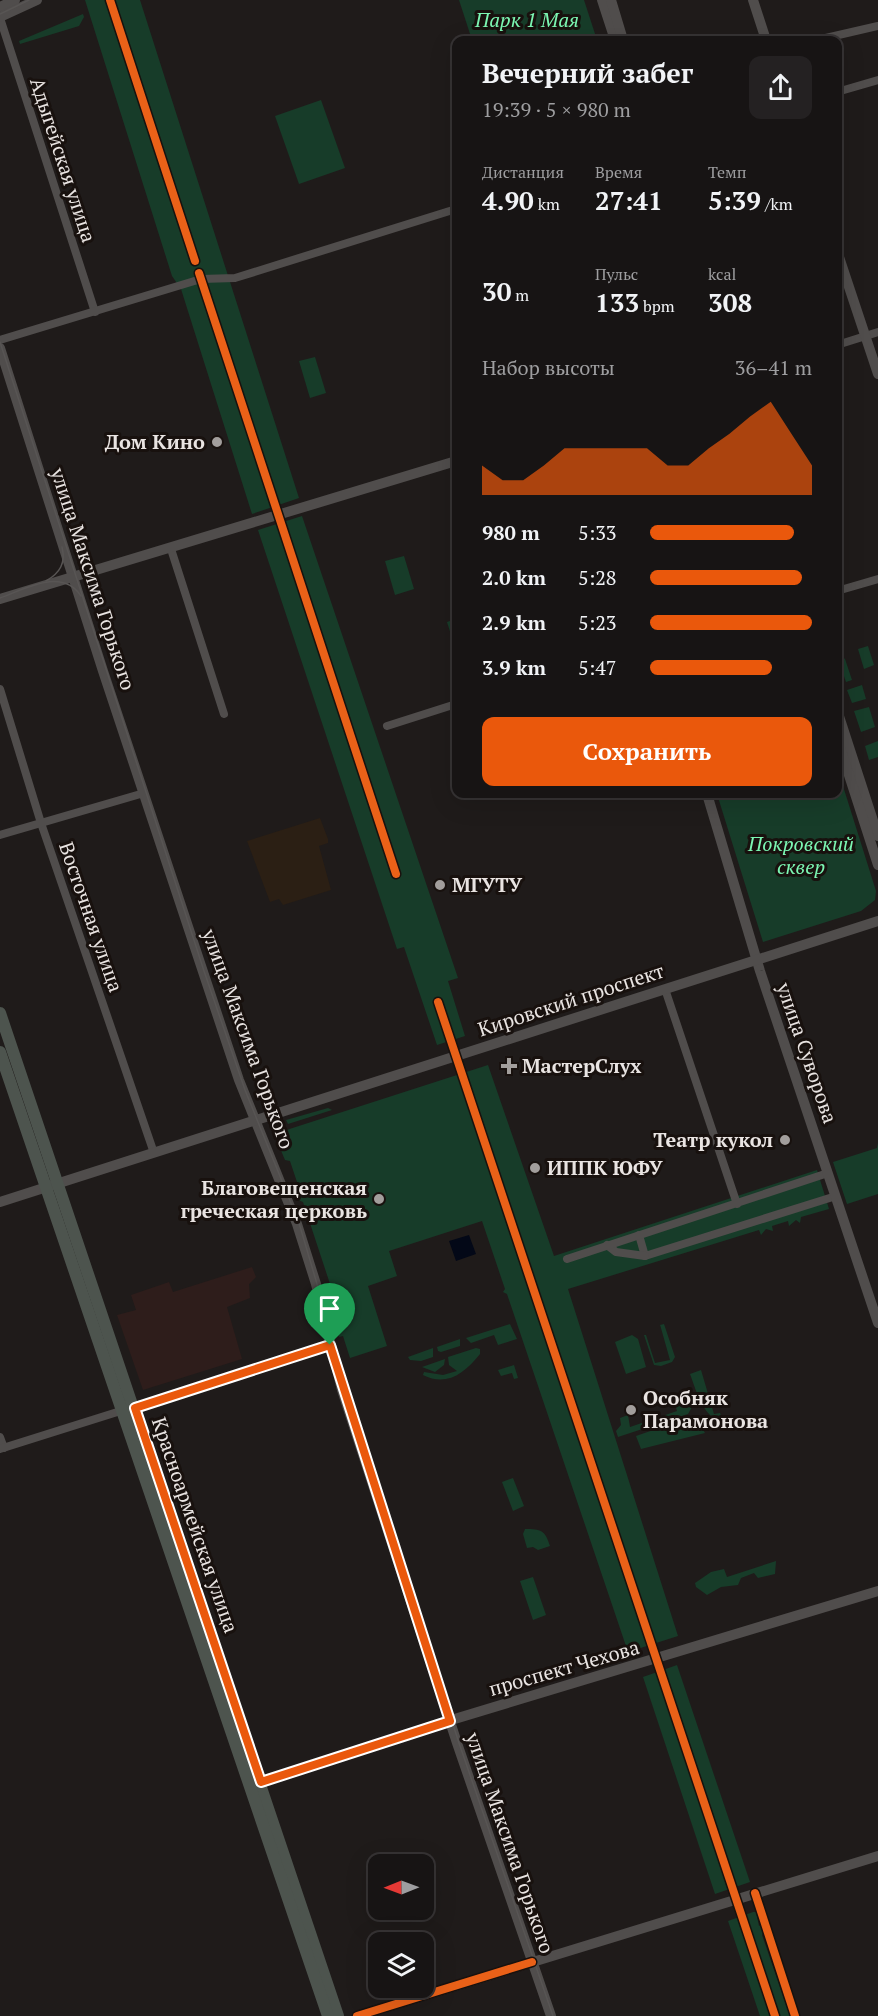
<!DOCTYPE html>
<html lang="ru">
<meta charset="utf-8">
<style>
:root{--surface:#171414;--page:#242122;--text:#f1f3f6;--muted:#9e9ea0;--line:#363334;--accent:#ea580c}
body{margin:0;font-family:"PT Serif",serif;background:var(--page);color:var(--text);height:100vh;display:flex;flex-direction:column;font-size:22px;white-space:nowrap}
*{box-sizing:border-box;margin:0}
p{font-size:20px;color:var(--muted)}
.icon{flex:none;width:33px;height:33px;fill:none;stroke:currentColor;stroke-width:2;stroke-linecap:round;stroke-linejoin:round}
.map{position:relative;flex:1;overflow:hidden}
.panel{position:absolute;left:452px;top:36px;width:390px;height:762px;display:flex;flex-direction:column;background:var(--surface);border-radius:12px;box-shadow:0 6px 24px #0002,0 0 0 2px var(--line)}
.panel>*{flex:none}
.needle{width:39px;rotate:269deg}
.buttons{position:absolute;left:368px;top:1854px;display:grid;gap:12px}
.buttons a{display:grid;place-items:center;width:66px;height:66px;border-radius:12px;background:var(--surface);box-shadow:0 6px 24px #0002,0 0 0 2px var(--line);font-size:30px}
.pin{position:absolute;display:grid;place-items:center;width:51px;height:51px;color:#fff;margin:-62px -26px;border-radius:50% 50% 50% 0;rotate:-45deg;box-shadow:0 0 6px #0007}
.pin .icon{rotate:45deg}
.round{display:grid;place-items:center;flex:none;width:63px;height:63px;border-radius:12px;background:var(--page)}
.summary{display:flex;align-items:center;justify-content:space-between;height:102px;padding:0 30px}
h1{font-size:27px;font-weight:700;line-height:45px}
.figures{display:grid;grid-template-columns:repeat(3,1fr);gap:9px;height:102px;padding:6px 30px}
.figures div{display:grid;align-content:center}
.figures b{font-size:26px;font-weight:700}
.figures small{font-size:16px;font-weight:400}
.figures p{font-size:16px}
.chart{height:168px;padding:12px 30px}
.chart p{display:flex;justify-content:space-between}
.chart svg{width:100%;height:108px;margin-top:6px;fill:var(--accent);opacity:.7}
.primary-button{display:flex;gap:12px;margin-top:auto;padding:12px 30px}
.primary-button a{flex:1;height:69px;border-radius:12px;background:var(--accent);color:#fff;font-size:24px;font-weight:700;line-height:69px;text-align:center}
ul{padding:0 30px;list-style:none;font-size:20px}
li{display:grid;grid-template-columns:96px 72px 1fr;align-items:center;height:45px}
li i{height:15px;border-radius:8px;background:var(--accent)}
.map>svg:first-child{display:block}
</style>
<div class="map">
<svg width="878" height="2016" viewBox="0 0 878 2016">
<rect width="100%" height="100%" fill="#1f1b1a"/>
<path fill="#2e1d1b" d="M 252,1267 L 256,1277 L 249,1284 L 250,1298 L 227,1307 L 242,1359 L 143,1390 L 117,1315 L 136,1310 L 131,1295 L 169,1282 L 173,1292 Z"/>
<path fill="#2b1f14" d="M 320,818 L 328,839 L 328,843 L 319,846 L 331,890 L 283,905 L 279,899 L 270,902 L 247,841 Z"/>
<g fill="#173c29">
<path d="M 85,0 L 140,0 L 299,498 L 252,514 L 181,289 L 172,276 Z"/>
<path d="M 459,0 L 584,0 L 597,40 L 472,40 Z"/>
<path d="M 83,14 L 84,17 L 79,26 L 20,44 L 19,41 Z"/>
<path d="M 321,100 L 345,168 L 299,184 L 275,116 Z"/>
<path d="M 315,357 L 326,393 L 310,398 L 299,361 Z"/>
<path d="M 302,516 L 458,978 L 448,981 L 465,1036 L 437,1045 L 404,947 L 397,949 L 258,530 Z"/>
<path d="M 404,556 L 414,589 L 395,595 L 385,561 Z"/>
<path d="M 456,619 L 456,650 L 447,622 Z"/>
<path d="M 868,646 L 874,665 L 864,669 L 858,649 Z"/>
<path d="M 840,655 L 845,659 L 852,680 L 846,682 L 837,656 Z"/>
<path d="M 862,685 L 866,699 L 852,703 L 847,690 Z"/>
<path d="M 869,707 L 875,727 L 861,732 L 854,711 Z"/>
<path d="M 878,741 L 878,757 L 869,760 L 865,746 Z"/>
<path d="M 837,767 L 876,891 L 875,900 L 861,911 L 763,942 L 717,794 L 837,794 Z"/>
<path d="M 488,1065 L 554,1256 L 817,1170 L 829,1209 L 801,1217 L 800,1223 L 796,1220 L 789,1226 L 788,1221 L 772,1226 L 773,1231 L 766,1229 L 761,1235 L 759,1230 L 568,1289 L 678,1636 L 628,1652 L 507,1294 L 503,1292 L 505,1289 L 482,1221 L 389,1251 L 397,1276 L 368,1286 L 387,1346 L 350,1358 L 343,1336 L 339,1337 L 332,1309 L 330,1284 L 303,1202 L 298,1200 L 301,1194 L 290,1161 L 285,1160 L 274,1134 Z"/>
<path d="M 328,1108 L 332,1110 L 288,1124 L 286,1120 Z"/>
<path d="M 878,1143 L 878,1194 L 847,1204 L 833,1162 L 877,1148 Z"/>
<path d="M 659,1321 L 660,1325 L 664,1324 L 675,1357 L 672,1362 L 661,1366 L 654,1365 L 644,1335 L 646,1335 L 655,1363 L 670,1360 Z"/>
<path d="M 510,1324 L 517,1339 L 498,1345 L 494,1335 L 471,1343 L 466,1338 Z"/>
<path d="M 632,1335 L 638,1339 L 646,1367 L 626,1374 L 615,1342 Z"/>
<path d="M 460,1339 L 460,1346 L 441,1352 L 438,1351 L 437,1347 Z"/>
<path d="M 433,1348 L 433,1357 L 421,1361 L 410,1360 L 408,1357 Z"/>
<path d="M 476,1348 L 480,1349 L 480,1354 C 464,1374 446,1387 423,1375 L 424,1372 L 443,1375 L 457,1371 L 449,1365 L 448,1357 Z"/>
<path d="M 445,1359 L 444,1365 L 435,1372 L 422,1367 Z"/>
<path d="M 514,1365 L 518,1378 L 514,1379 L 512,1373 L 501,1376 L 498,1370 Z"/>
<path d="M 701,1370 L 714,1414 L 720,1413 L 723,1420 C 704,1421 696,1390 690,1374 Z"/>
<path d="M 686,1391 L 692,1407 L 688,1414 L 618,1437 L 616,1431 L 621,1425 L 620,1418 L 628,1415 L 630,1427 L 677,1411 L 673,1398 Z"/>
<path d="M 685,1419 L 698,1422 L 705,1433 L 641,1449 L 636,1436 Z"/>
<path d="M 513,1478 L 524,1506 L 513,1511 L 502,1482 Z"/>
<path d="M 525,1529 C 541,1529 545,1530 550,1546 L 538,1550 L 533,1547 L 527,1548 L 523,1534 Z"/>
<path d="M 776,1561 L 775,1574 L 758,1578 L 754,1573 L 741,1578 L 738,1585 L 721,1587 L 707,1595 L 696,1587 L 695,1583 L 711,1572 L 724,1569 L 727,1577 Z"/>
<path d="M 533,1577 L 546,1615 L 533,1620 L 520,1581 Z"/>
<path d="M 677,1665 L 750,1882 L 715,1894 L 643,1677 Z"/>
<path d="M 753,1912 L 756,1912 L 759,1926 L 761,1925 L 764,1932 L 762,1935 L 790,2016 L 760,2016 L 728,1921 Z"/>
</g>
<path fill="#030817" d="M 469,1235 L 476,1254 L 456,1261 L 449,1241 Z"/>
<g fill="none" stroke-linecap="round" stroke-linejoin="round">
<g stroke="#504d4c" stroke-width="8">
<path d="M 0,18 L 95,312"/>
<path d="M 817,40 L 878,26"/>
<path d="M 837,92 L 878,80"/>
<path d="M 0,340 L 201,279 L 235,278 L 456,209"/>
<path d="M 837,345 L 878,332"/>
<path d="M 171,549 L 224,714"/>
<path d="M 837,591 L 878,579"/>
<path d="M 0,689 L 41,823 L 154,1153"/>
<path d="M 387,726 L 456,704"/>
<path d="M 0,835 L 144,793"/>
<path d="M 665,989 L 737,1204"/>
<path d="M 639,1235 L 645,1256 L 836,1196"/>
<path d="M 607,1245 L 616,1252 L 645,1256"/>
<path d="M 567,1259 L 828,1173"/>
<path d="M 0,1437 L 4,1448"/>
<path d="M 0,1449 L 330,1345"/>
<path d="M 755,1893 L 795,2016"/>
</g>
<g stroke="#504d4c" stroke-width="10">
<path d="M 602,0 L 615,40"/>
<path d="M 611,0 L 623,40"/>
<path d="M 753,0 L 766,40"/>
<path d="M 0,7 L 15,0"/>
<path d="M 0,17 L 37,0"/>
<path d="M 837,251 L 878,374"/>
<path d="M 0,348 L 103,671 L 239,1080 L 297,1224 L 316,1284 L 342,1390 L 457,1743 L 551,2016"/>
<path d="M 0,599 L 456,461"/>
<path d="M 837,710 L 878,836"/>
<path d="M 837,738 L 878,865"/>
<path d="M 707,794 L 760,971 L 878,1323"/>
<path d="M 0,1202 L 878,921"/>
<path d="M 261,1782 L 448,1721 L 878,1591"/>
<path d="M 357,2016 L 878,1856"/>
</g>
<g stroke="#4d544e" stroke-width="12">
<path d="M 0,1013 L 338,2016"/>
<path d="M 0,1052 L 328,2016"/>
</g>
<g stroke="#585554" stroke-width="1.5">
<path d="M 0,14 L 29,0"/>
<path d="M 0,342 L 204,971 L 245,1090 L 299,1223 L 317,1284 L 344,1389 L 459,1743 L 553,2016"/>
<path d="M 46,581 C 60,573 66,563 62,547"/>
<path d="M 0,598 C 25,589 62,567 81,596"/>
</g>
<defs>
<g id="cycleway">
<path d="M 110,0 L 195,261"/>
<path d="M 199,273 L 396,874"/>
<path d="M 438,1002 L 775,2016"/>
<path d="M 755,1893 L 795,2016"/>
<path d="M 357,2016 L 532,1962"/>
</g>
</defs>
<use href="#cycleway" stroke="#18110e" stroke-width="11"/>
<use href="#cycleway" stroke="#ea6118" stroke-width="8"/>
</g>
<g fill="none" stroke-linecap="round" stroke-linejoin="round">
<defs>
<path id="route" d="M 330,1345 L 450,1721 L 261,1782 L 135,1408 Z"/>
</defs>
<use href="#route" stroke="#fff" stroke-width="12"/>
<use href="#route" stroke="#ea580c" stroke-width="8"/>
</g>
<g fill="#a29e9c" stroke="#18110e" stroke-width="2">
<circle cx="217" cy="442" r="6"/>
<circle cx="440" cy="885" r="6"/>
<path d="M506 1057h6v6h6v6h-6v6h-6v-6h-6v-6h6z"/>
<circle cx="785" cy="1140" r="6"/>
<circle cx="535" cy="1168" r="6"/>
<circle cx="379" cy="1199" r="6"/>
<circle cx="631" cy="1410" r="6"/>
</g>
<g text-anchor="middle" stroke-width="6" stroke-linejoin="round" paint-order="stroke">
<g font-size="20" font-style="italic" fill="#7cf7b3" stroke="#18110e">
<text x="527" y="27">Парк 1 Мая</text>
<text x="801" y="851">Покровский<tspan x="801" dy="23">сквер</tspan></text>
</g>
<g font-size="20" fill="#e9e4e2" stroke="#18110e">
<text transform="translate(63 160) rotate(72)" y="7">Адыгейская улица</text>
<text transform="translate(93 579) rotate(72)" y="7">улица Максима Горького</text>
<text transform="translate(91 917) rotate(71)" y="7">Восточная улица</text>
<text transform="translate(571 1000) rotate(-18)" y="7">Кировский проспект</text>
<text transform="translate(248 1039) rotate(70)" y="7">улица Максима Горького</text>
<text transform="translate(807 1053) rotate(71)" y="7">улица Суворова</text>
<text transform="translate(195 1525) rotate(71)" y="7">Красноармейская улица</text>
<text transform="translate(564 1668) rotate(-16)" y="7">проспект Чехова</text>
<text transform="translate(510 1843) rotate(71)" y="7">улица Максима Горького</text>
</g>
<g font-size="20" font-weight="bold" fill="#e9e4e2" stroke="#18110e" text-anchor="start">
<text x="205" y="449" text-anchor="end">Дом Кино</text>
<text x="452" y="892">МГУТУ</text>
<text x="522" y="1073">МастерСлух</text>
<text x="773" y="1147" text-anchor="end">Театр кукол</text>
<text x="547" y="1175">ИППК ЮФУ</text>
<text x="367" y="1195" text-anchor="end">Благовещенская<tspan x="367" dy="23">греческая церковь</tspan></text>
<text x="643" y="1405">Особняк<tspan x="643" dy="23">Парамонова</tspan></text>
</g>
</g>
</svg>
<div class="buttons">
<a><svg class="needle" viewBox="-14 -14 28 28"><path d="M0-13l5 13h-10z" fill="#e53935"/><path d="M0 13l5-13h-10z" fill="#9e9ea0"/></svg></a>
<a><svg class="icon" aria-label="layers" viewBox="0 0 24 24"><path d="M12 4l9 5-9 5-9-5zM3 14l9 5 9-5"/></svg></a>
</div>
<div class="pin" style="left:330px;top:1345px;background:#1e9e55"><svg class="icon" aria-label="arrive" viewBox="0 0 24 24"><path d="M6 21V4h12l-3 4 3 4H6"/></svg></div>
<section class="panel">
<div class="summary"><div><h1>Вечерний забег</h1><p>19:39 · 5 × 980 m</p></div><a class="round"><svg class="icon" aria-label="share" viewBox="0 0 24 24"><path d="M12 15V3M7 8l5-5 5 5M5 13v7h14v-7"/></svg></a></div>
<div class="figures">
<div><p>Дистанция</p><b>4.90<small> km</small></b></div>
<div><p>Время</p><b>27:41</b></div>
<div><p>Темп</p><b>5:39<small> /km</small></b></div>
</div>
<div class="figures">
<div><b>30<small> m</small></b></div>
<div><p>Пульс</p><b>133<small> bpm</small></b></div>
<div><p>kcal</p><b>308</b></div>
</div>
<div class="chart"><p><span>Набор высоты</span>36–41 m</p>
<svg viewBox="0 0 160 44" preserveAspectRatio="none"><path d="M0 44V32L10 38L20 38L30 32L40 25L50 25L60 25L70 25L80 25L90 32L100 32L110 25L120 19L130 12L140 6L150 19L160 32V44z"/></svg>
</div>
<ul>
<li><b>980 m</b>5:33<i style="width:89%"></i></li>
<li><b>2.0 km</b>5:28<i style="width:94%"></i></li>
<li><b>2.9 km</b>5:23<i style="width:100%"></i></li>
<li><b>3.9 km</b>5:47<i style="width:75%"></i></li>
</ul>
<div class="primary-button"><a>Сохранить</a></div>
</section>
</div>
